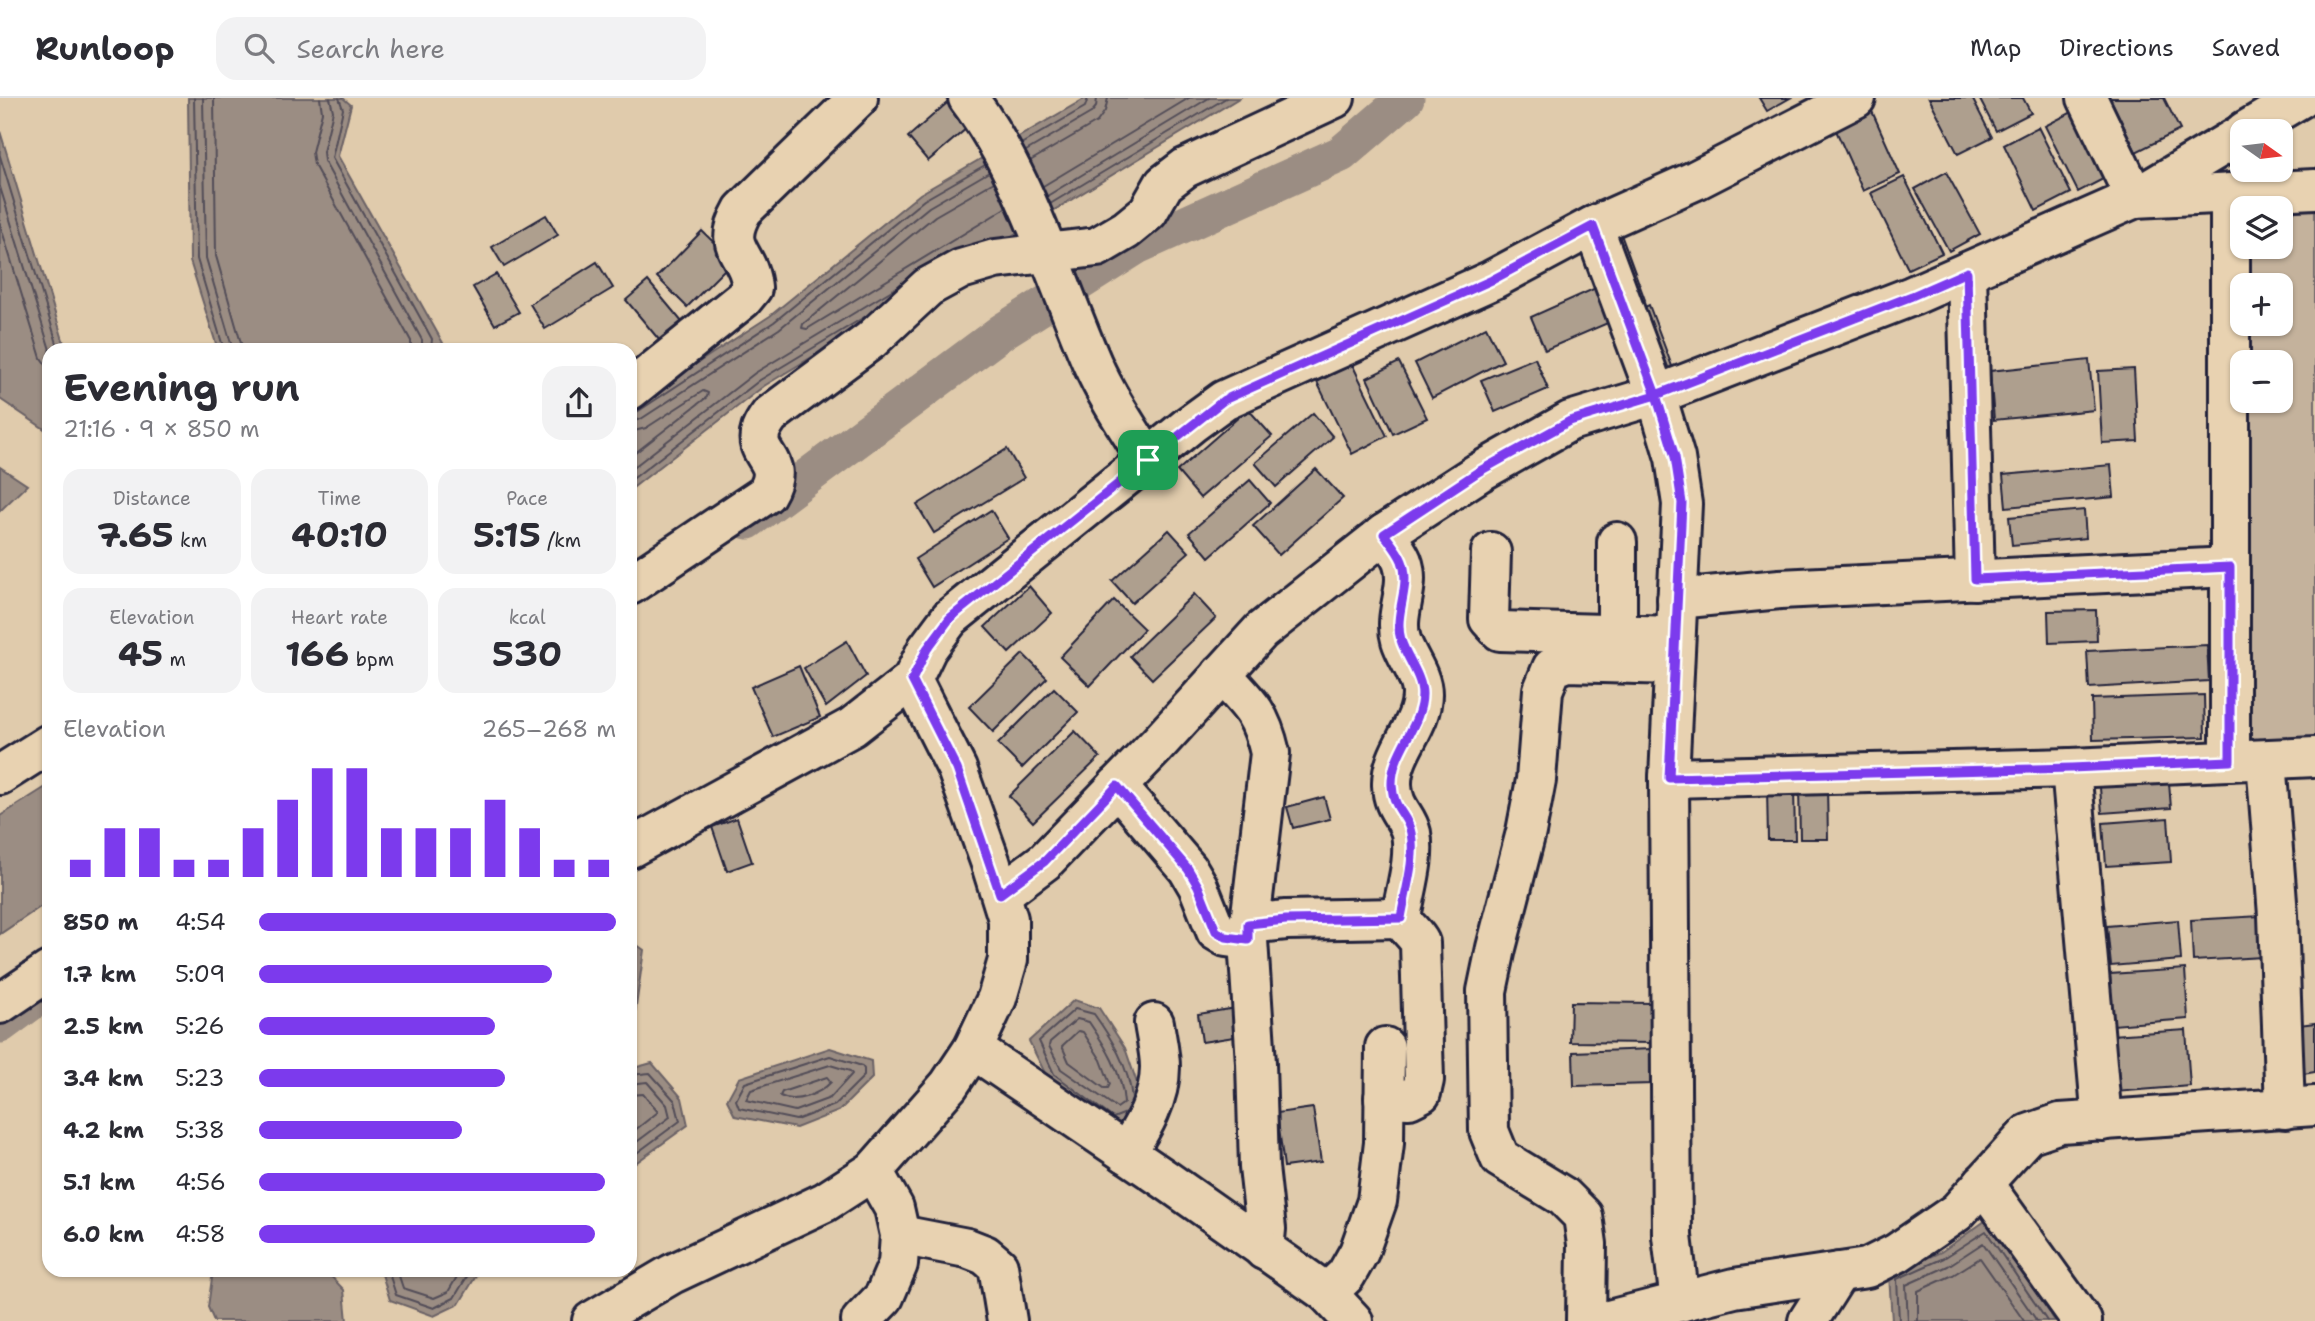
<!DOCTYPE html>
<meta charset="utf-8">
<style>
:root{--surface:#fff;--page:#f2f2f3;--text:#2b2b33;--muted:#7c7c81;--line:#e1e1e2;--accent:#7c3aed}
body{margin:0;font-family:"Shantell Sans",sans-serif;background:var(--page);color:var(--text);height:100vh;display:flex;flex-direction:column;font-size:26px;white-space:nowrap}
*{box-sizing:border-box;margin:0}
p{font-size:23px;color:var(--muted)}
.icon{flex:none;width:38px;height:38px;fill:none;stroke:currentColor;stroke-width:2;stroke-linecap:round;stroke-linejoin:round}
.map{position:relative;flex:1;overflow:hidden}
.side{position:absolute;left:42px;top:245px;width:595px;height:934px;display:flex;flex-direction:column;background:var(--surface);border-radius:21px;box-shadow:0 2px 5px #0004}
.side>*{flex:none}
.needle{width:46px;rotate:104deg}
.controls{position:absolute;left:2230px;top:21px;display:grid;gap:14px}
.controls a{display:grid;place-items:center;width:63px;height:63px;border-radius:14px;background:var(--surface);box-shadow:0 2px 5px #0004;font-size:35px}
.pin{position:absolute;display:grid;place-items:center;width:60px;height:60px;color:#fff;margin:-30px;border-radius:14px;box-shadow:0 4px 10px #0006}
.round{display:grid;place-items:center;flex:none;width:74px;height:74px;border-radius:21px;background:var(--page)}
.summary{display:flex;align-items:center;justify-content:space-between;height:119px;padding:0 21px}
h1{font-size:38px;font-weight:700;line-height:52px}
.figures{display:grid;grid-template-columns:repeat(3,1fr);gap:10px;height:119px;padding:7px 21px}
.figures div{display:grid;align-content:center;border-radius:18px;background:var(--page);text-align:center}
.figures b{font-size:35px;font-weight:700}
.figures small{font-size:19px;font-weight:400}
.figures p{font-size:19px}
.chart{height:196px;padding:14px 21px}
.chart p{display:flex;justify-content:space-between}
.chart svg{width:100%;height:126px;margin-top:7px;stroke:var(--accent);stroke-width:6}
ul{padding:0 21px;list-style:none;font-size:23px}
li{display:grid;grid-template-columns:112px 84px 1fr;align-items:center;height:52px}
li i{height:18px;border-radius:9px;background:var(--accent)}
header{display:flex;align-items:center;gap:42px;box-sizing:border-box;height:98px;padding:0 35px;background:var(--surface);border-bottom:2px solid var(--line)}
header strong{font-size:33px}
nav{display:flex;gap:38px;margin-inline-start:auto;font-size:24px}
.search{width:490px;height:63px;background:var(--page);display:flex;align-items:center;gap:18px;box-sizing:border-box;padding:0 24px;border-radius:21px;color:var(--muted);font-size:26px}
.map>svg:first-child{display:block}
</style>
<header>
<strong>Runloop</strong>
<div class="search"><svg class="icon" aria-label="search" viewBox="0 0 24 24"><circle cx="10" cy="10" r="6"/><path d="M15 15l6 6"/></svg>Search here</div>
<nav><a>Map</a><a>Directions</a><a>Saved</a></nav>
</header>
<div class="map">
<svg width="2315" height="1223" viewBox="0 0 2315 1223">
<rect width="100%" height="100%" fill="#e0cbac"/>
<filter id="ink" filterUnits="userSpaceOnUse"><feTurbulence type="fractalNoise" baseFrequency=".0143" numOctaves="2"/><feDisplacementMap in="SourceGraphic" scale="14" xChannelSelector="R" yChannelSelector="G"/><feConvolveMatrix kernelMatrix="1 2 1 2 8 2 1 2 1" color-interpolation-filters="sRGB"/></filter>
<g filter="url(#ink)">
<path fill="#c4b29c" stroke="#736a6c" stroke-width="2" d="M 2315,110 L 2315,651 L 2244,655 L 2247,303 L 2280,303 L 2280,264 L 2247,264 L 2247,226 L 2280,226 L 2280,187 L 2247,187 L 2248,149 L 2280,149 L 2280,111 Z"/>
<g fill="#9b8d83" stroke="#6b6266" stroke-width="2">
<path d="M 188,0 L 343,0 L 351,7 L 338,58 L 443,245 L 434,252 L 218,252 L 190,163 Z"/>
<path d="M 1086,0 L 1239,0 L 764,288 L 630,392 L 630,309 L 770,218 L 920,96 Z"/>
<path d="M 0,33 L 66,252 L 49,252 L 49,334 L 0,301 Z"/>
<path d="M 0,369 L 27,387 L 0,413 Z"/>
<path d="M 49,687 L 49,803 L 0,836 L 0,718 Z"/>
<path d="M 630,842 L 644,852 L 630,951 Z"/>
<path d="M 1074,902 L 1099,910 L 1125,950 L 1138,988 L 1141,1015 L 1114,1029 L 1048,981 L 1029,943 Z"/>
<path d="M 830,950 L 871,963 L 872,980 L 839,1013 L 796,1030 L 735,1018 L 727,1002 L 739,980 Z"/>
<path d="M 652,965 L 682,1000 L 688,1027 L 630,1069 L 630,971 Z"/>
<path d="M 1988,1121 L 2055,1223 L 1892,1223 L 1889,1177 L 1941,1154 Z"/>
<path d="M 213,1173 L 326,1173 L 344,1192 L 347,1223 L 214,1223 L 208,1209 Z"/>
<path d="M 381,1173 L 381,1172 L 479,1173 L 459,1206 L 434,1218 L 390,1202 Z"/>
</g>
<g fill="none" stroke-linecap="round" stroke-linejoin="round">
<g stroke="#524d58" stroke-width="2">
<path d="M 194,0 L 197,161 L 224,252"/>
<path d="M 203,0 L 206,160 L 233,252"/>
<path d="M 214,0 L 216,158 L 243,252"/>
<path d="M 320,0 L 322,14 L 312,54 L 314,67 L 411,243 L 411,252"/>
<path d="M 330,0 L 333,13 L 323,54 L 324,63 L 422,242 L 422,252"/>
<path d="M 339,0 L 343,11 L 332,60 L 432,241 L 431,252"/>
<path d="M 1021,46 L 1085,9 L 1088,0"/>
<path d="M 1026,53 L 1091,15 L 1096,9 L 1097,0"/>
<path d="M 0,58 L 59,252"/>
<path d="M 1030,63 L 1097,24 L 1105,13 L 1108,0"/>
<path d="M 994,84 L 935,118 L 803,226 L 802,230 L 807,231 L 1006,110"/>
<path d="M 1043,88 L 1189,0"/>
<path d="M 0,89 L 50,252"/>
<path d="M 1047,98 L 1209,0"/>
<path d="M 1050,106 L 1226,0"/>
<path d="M 0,126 L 41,260 L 49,271"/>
<path d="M 630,315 L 637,314 L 774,224 L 924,102 L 985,67"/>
<path d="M 630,324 L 641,321 L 779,231 L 929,109 L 989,74"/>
<path d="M 630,334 L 646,330 L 703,293 L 708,295 L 707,299 L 630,359"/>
<path d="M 630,372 L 755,275 L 897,189"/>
<path d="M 630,383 L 760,282 L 866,218"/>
<path d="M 1077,921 L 1089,924 C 1106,949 1122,974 1124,1005 L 1117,1010 L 1061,971 L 1049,948 L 1050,944 Z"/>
<path d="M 1078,933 L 1083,934 L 1101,962 L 1110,986 L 1108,990 L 1104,990 L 1069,964 L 1062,948 Z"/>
<path d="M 830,958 L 862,968 L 864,971 L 864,978 L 835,1007 L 796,1022 L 739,1010 L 736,1002 L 745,985 Z"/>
<path d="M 830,967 L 850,973 L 852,976 L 830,1000 L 795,1013 L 746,1002 L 751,992 Z"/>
<path d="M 630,977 L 650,975 L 675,1003 L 680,1023 L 630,1060"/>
<path d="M 827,979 L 831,984 C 820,996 795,1006 780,998 L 782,994 Z"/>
<path d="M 630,986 L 647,984 L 667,1007 L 670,1019 L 630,1049"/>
<path d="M 630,997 L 643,996 L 658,1014 L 630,1036"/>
<path d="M 1126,1015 L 1113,1020 L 1054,976 L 1039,943 L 1075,911 L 1094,916 C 1112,941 1129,969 1132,1001"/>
<path d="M 388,1172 L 396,1197 L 434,1210 L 454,1200 L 471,1172"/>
<path d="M 397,1172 L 403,1190 L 434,1200 L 448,1194 L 461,1172"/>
<path d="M 1899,1223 L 1897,1181 L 1944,1160 L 1986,1133 L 2047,1223"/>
<path d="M 1908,1223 L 1906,1187 L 1948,1168 L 1983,1145 L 2037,1223"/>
<path d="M 1918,1223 L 1918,1193 L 1953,1177 L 1980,1160 L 2024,1223"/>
</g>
<g stroke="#9b8d83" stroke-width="37">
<path d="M 748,423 L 1003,233 L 1137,148 L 1341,56 L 1406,0"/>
<path d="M 0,927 L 45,894"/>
</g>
</g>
<g fill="#ae9f8e" stroke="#22223b" stroke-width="2">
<path d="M 1759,0 L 1790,0 L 1767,13 Z"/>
<path d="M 1929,0 L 1972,0 L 1992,39 L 1958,56 Z"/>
<path d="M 1979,0 L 2023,0 L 2031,15 L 1996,33 Z"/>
<path d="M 2110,0 L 2164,0 L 2180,32 L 2136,54 Z"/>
<path d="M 947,5 L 967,30 L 928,63 L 908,39 Z"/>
<path d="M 1871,11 L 1900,76 L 1863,93 L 1834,28 Z"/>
<path d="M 2074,13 L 2107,79 L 2078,94 L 2045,28 Z"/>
<path d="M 2038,29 L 2071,95 L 2036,113 L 2004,47 Z"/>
<path d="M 1946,74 L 1980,136 L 1949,153 L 1915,91 Z"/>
<path d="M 1904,79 L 1942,155 L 1908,171 L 1871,95 Z"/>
<path d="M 546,117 L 558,137 L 504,169 L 492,149 Z"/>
<path d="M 1619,131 L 1645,202 L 1626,209 L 1600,139 Z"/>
<path d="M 702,133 L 733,163 L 687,209 L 657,179 Z"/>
<path d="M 597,164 L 613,190 L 545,231 L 530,206 Z"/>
<path d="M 496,176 L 519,214 L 495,227 L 473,189 Z"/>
<path d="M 648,183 L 682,224 L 660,243 L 626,202 Z"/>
<path d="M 1609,184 L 1624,218 L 1545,252 L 1531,219 Z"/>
<path d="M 1649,207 L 1673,271 L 1652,279 L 1628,216 Z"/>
<path d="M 1486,229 L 1503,263 L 1432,300 L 1415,265 Z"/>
<path d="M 1535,260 L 1548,291 L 1495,314 L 1481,282 Z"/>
<path d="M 2089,262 L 2094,312 L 1994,322 L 1990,273 Z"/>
<path d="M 1399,264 L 1427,320 L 1393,336 L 1367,280 Z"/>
<path d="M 1352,266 L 1387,338 L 1352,356 L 1317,284 Z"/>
<path d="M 2134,271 L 2138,343 L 2102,345 L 2098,273 Z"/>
<path d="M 1248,311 L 1272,338 L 1200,400 L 1177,373 Z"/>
<path d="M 1313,315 L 1333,339 L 1276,389 L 1255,365 Z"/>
<path d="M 1007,351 L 1024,380 L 934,435 L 917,407 Z"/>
<path d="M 2111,367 L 2114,399 L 2006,409 L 2003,377 Z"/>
<path d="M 1316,371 L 1343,400 L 1279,457 L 1253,428 Z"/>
<path d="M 1250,382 L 1270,405 L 1209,459 L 1189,435 Z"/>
<path d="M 991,412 L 1008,440 L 932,489 L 915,461 Z"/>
<path d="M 2084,412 L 2086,440 L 2012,447 L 2009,419 Z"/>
<path d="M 1169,432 L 1189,454 L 1132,505 L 1112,483 Z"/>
<path d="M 1029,488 L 1052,515 L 1009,555 L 985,529 Z"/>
<path d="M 1194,496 L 1216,520 L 1152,581 L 1130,558 Z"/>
<path d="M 1114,502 L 1144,531 L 1090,588 L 1060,559 Z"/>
<path d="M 2096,512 L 2097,543 L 2049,545 L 2048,513 Z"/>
<path d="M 847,543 L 866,578 L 826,609 L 804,570 Z"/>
<path d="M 2207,547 L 2209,583 L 2089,590 L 2087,553 Z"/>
<path d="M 1023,556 L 1047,580 L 993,634 L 969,609 Z"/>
<path d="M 799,568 L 820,619 L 773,639 L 751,589 Z"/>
<path d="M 1054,590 L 1078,614 L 1022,670 L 998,646 Z"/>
<path d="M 2204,597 L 2205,639 L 2093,642 L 2092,601 Z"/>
<path d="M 1075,633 L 1100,659 L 1033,724 L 1009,698 Z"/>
<path d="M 2168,672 L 2171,710 L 2102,715 L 2099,677 Z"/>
<path d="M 1799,688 L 1827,688 L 1828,741 L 1800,741 Z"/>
<path d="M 1794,689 L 1795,742 L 1768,742 L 1767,690 Z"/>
<path d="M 1324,699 L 1330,721 L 1293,730 L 1287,709 Z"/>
<path d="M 737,720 L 752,764 L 727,773 L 712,729 Z"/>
<path d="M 2168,720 L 2171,764 L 2106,768 L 2103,725 Z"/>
<path d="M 2261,818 L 2263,859 L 2193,863 L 2191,822 Z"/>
<path d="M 2178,822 L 2181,862 L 2111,868 L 2107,828 Z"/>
<path d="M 2185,871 L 2188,921 L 2113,927 L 2110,876 Z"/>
<path d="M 1571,904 L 1653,905 L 1653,945 L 1570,944 Z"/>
<path d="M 1243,909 L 1247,937 L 1202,944 L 1198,916 Z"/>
<path d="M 2315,925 L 2315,974 L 2303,976 L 2299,927 Z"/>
<path d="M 2186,932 L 2190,988 L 2115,994 L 2111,937 Z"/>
<path d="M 1652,951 L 1653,986 L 1574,988 L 1573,954 Z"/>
<path d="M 1313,1010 L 1321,1064 L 1284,1069 L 1277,1015 Z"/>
</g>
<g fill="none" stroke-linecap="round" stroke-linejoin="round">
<defs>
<g id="minor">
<path d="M 968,0 C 1024,74 1055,180 1092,265 C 1107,299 1128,330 1148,362"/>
<path d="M 2087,0 L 2135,100 L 2315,91"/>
<path d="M 2245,33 L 2301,0"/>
<path d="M 1593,128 L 1656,297 L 1675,360 L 1682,406 L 1669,680 L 1672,1138 L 1680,1204"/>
<path d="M 1967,174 L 1975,482"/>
<path d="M 630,292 L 743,201 L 752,190 C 749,153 720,152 743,112 L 858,0"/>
<path d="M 1384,436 C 1390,444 1398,453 1402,463 C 1412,489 1393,515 1401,542 C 1406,559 1422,577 1422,596 C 1422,629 1391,653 1392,687 C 1393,712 1407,717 1411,735 C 1416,762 1405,793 1401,820 C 1406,830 1415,835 1420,845 L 1424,982 L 1421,995 L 1409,1001 L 1384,1000"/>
<path d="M 1491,454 L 1489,521 L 1500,533 L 1675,538"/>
<path d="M 630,487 L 766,396 C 787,361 752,359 761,332 C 763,327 767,321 770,317 L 871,242 L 928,189 L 961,171 L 995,161 L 1097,149 L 1126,132 L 1148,114 L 1164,86 L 1185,70 L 1335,0"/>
<path d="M 1677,501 L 1780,491 L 2230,469"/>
<path d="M 1617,535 L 1617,444"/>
<path d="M 1221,576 C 1249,605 1261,615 1270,655 L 1248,842 L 1256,965 L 1259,1069 L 1266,1131 L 1264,1152"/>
<path d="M 2266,662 L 2278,817 L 2285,1011"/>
<path d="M 2230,663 L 2230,95"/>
<path d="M 2071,670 L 2102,1023"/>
<path d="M 0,677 L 49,646"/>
<path d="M 1669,680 L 2071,670 L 2315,659"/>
<path d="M 1117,688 L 1188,771 L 1198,788 L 1216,833 L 1226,839 L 1248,842"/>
<path d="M 630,750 L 852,629 L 912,582"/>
<path d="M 1001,796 L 1045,763 L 1156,648 L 1261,533 L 1384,436 L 1478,375 L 1570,323 L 1656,297 L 1912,198 L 2135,100 L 2242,36"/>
<path d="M 1248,826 L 1286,822 L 1401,820"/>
<path d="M 0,906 L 49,873"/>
<path d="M 973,951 L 1166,1082 L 1327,1195 L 1353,1223"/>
<path d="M 1126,1055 C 1143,1029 1160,1001 1160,969 C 1160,955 1156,939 1154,925"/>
<path d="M 1983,1085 L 2082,1223"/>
<path d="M 900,1137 L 967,1150 L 985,1157 L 998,1168 L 1007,1223"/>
<path d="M 1327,1195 L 1346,1177 L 1359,1154 L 1377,1103 L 1384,1045 L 1385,949"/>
<path d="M 592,1223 L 672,1176 L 825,1104 L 873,1073 L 949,987 L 973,951 L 997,900 L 1008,862 L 1008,821 L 990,763 L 957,671 L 912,582 L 927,551 L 950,520 L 1191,326 L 1224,302 L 1492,182 L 1593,128 L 1696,82 L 1856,0"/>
<path d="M 861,1223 L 884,1199 L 898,1166 L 900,1137 L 894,1110 L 873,1073"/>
<path d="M 1586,1223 L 1587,1146 L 1583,1118 L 1564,1099 L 1500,1060 L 1489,1033 L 1487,893 L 1496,850 L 1526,734 L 1536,682 L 1543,592 L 1552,570 L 1567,564 L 1674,567"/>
<path d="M 1605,1223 L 1734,1190 L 1867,1170 L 1897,1155 L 1957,1114 L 2028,1036 L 2060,1025 L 2315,1008"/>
<path d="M 1808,1223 L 1839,1174"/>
</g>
</defs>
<use href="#minor" stroke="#22223b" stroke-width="44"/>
<use href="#minor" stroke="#e8d2b1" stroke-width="38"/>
</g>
</g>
<g fill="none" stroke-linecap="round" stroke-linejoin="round" filter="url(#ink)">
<defs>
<path id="route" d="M 1148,362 L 950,520 L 927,551 L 912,582 L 957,671 L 1000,796 L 1045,763 L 1117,688 L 1188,771 L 1198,788 L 1216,833 L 1226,839 L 1248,842 L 1248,826 L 1286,822 L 1401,820 C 1405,795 1416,760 1411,735 C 1408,717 1393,712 1392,687 C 1391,653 1422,629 1422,596 C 1422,578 1406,559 1401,542 C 1393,515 1412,489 1402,463 C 1398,453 1390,444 1384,436 L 1478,374 L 1570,323 L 1656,297 L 1675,359 L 1682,405 L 1669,680 L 2071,670 L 2230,663 L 2230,469 L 1975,481 L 1967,174 L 1912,198 L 1656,297 L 1593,128 L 1492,182 L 1224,302 L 1148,362"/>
</defs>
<use href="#route" stroke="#fff" stroke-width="14"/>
<use href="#route" stroke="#7c3aed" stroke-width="9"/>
</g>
</svg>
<div class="controls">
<a><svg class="needle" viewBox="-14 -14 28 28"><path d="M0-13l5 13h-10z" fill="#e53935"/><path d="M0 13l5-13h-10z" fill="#7c7c81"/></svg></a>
<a><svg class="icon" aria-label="layers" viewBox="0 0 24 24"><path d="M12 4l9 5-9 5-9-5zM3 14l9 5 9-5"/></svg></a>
<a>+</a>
<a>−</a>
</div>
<div class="pin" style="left:1148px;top:362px;background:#1e9e55"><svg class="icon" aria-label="arrive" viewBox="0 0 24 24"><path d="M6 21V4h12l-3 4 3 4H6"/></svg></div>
<section class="side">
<div class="summary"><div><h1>Evening run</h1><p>21:16 · 9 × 850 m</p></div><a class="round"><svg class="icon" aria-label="share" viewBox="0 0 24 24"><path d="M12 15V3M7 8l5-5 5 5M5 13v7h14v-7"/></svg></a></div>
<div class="figures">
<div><p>Distance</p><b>7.65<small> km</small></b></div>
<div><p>Time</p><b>40:10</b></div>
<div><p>Pace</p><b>5:15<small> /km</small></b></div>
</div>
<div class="figures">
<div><p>Elevation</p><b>45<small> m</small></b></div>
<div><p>Heart rate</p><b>166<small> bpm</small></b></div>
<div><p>kcal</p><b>530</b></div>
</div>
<div class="chart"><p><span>Elevation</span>265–268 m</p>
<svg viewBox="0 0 160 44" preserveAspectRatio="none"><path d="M5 44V38M15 44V27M25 44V27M35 44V38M45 44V38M55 44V27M65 44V17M75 44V6M85 44V6M95 44V27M105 44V27M115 44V27M125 44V17M135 44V27M145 44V38M155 44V38"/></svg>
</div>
<ul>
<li><b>850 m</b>4:54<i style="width:100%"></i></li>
<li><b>1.7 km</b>5:09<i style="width:82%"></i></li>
<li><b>2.5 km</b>5:26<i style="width:66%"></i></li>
<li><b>3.4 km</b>5:23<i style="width:69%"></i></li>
<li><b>4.2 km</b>5:38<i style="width:57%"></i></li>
<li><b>5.1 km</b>4:56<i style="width:97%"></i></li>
<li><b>6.0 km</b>4:58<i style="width:94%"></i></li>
</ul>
</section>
</div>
